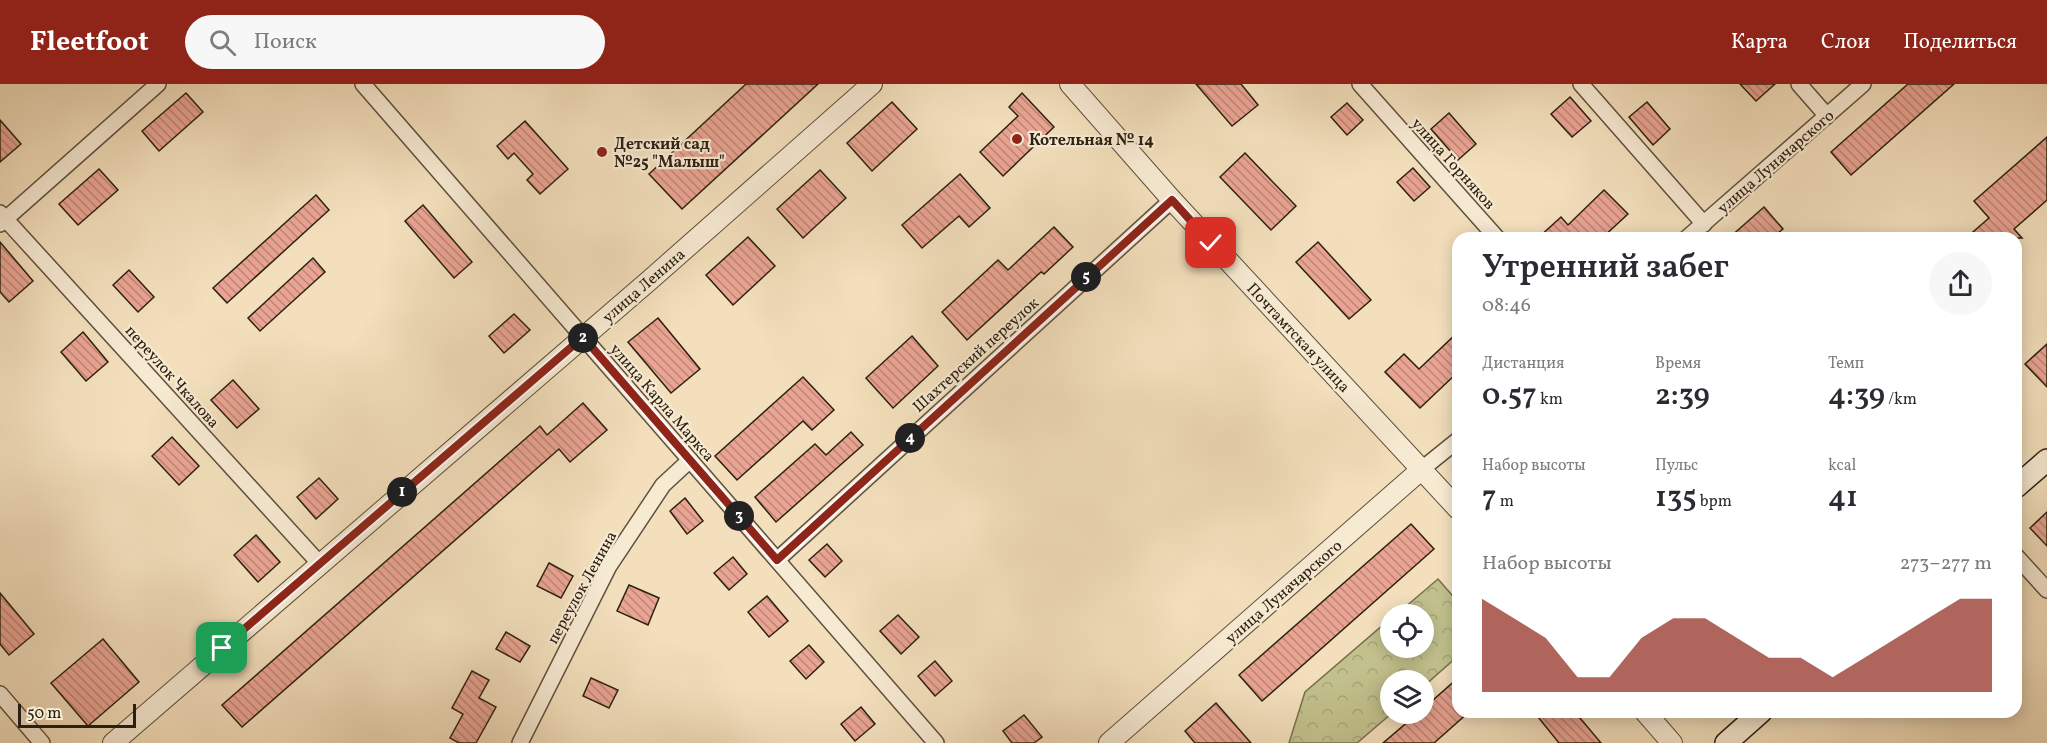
<!DOCTYPE html>
<html lang="ru">
<meta charset="utf-8">
<style>
:root{--surface:#fff;--page:#f7f7f7;--text:#2b2b33;--muted:#7c7c81;--accent:#8f2418}
body{margin:0;font-family:Vollkorn,serif;background:var(--page);color:var(--text);height:100vh;display:flex;flex-direction:column;font-size:22px;white-space:nowrap}
*{box-sizing:border-box;margin:0}
p{font-size:20px;color:var(--muted)}
.icon{flex:none;width:33px;height:33px;fill:none;stroke:currentColor;stroke-width:2;stroke-linecap:round;stroke-linejoin:round}
.map{position:relative;flex:1;overflow:hidden}
.details{position:absolute;left:1452px;top:148px;width:570px;height:486px;display:flex;flex-direction:column;background:var(--surface);border-radius:18px;box-shadow:0 3px 15px #0003}
.details>*{flex:none}
.tools{position:absolute;left:1380px;top:520px;display:grid;gap:12px}
.tools a{display:grid;place-items:center;width:54px;height:54px;border-radius:50%;background:var(--surface);box-shadow:0 3px 15px #0003;font-size:30px}
.scale{position:absolute;left:18px;bottom:15px;width:118px;box-sizing:border-box;padding-left:6px;border:3px solid #2c2011;border-top:0;font-size:16px;line-height:21px;white-space:nowrap;color:#2c2011;-webkit-text-stroke:4px #f7ead3;paint-order:stroke}
.pin{position:absolute;display:grid;place-items:center;width:51px;height:51px;color:#fff;margin:-26px;border-radius:12px;box-shadow:0 3px 9px #0006}
.km{position:absolute;width:30px;height:30px;margin:-15px;border-radius:50%;background:#222;color:#fff;font-size:16px;line-height:30px;text-align:center}
.round{display:grid;place-items:center;flex:none;width:63px;height:63px;border-radius:32px;background:var(--page)}
.overview{display:flex;align-items:center;justify-content:space-between;height:102px;padding:0 30px}
h1{font-size:33px;font-weight:600;line-height:45px}
.metrics{display:grid;grid-template-columns:repeat(3,1fr);gap:9px;height:102px;padding:6px 30px}
.metrics div{display:grid;align-content:center}
.metrics b{font-size:30px;font-weight:600}
.metrics small{font-size:16px;font-weight:400}
.metrics p{font-size:16px}
.chart{height:168px;padding:12px 30px}
.chart p{display:flex;justify-content:space-between}
.chart svg{width:100%;height:108px;margin-top:6px;fill:var(--accent);opacity:.7}
header{display:flex;align-items:center;gap:36px;box-sizing:border-box;height:84px;padding:0 30px;background:var(--accent);color:#fff}
header strong{font-size:28px}
nav{display:flex;gap:33px;margin-inline-start:auto;font-size:21px}
.search{width:420px;height:54px;background:var(--page);display:flex;align-items:center;gap:15px;box-sizing:border-box;padding:0 21px;border-radius:33px;color:var(--muted);font-size:22px}
.map>svg:first-child{display:block}
</style>
<header>
<strong>Fleetfoot</strong>
<div class="search"><svg class="icon" aria-label="search" viewBox="0 0 24 24"><circle cx="10" cy="10" r="6"/><path d="M15 15l6 6"/></svg>Поиск</div>
<nav><a>Карта</a><a>Слои</a><a>Поделиться</a></nav>
</header>
<div class="map">
<svg width="2047" height="659" viewBox="0 0 2047 659">
<defs>
<pattern id="forest-crowns" width="20" height="18" patternUnits="userSpaceOnUse" patternTransform="scale(1.5)"><rect width="20" height="18" fill="#c2c08c"/><path d="M2 6a3 3 0 1 1 6 0M12 15a3 3 0 1 1 6 0" fill="none" stroke="#a7a578"/></pattern>
<pattern id="building-back-hatch" width="6" height="6" patternUnits="userSpaceOnUse" patternTransform="scale(1.5)"><rect width="6" height="6" fill="#eaa493"/><path d="M-1 5l2 2M0 0l6 6M5-1l2 2" fill="none" stroke="#be8577"/></pattern>
</defs>
<rect width="100%" height="100%" fill="#f3dfbc"/>
<filter id="stains"><feTurbulence type="fractalNoise" baseFrequency=".00333" numOctaves="4"/><feColorMatrix values="0 0 0 0 .2 0 0 0 0 .09 0 0 0 0 .02 0 0 0 .5 -.17"/></filter>
<radialGradient id="worn" r=".72"><stop offset=".6" stop-color="#630" stop-opacity="0"/><stop offset="1" stop-color="#630" stop-opacity=".3"/></radialGradient>
<path fill="url(#forest-crowns)" stroke="#77704e" stroke-width="1.5" d="M 1438,495 L 1458,518 L 1458,572 L 1424,602 L 1424,597 L 1390,597 L 1391,630 L 1357,659 L 1289,659 L 1305,608 L 1390,535 L 1390,564 L 1424,564 L 1424,531 L 1396,531 Z"/>
<g fill="url(#building-back-hatch)" stroke="#2c2011" stroke-width="1.5">
<path d="M 746,0 L 818,0 L 682,125 L 649,90 Z"/>
<path d="M 1196,0 L 1241,0 L 1258,21 L 1232,42 Z"/>
<path d="M 1740,0 L 1775,0 L 1756,17 Z"/>
<path d="M 1908,0 L 1954,0 L 1851,91 L 1831,68 Z"/>
<path d="M 186,9 L 203,28 L 159,67 L 142,47 Z"/>
<path d="M 1022,9 L 1054,43 L 1003,92 L 980,68 L 1018,32 L 1009,23 Z"/>
<path d="M 1570,13 L 1591,37 L 1572,53 L 1551,30 Z"/>
<path d="M 892,18 L 917,45 L 872,87 L 847,59 Z"/>
<path d="M 1647,18 L 1670,45 L 1653,61 L 1629,33 Z"/>
<path d="M 1347,19 L 1363,36 L 1347,51 L 1331,33 Z"/>
<path d="M 1449,29 L 1476,60 L 1458,76 L 1431,45 Z"/>
<path d="M 0,36 L 21,60 L 0,78 Z"/>
<path d="M 525,37 L 568,85 L 540,110 L 527,96 L 533,90 L 514,69 L 508,75 L 497,62 Z"/>
<path d="M 2047,53 L 2047,116 L 2014,145 L 2022,154 L 1966,154 L 1989,134 L 1974,117 Z"/>
<path d="M 1245,69 L 1296,122 L 1271,146 L 1220,93 Z"/>
<path d="M 1413,84 L 1430,103 L 1414,117 L 1397,98 Z"/>
<path d="M 99,85 L 118,106 L 78,141 L 59,120 Z"/>
<path d="M 820,86 L 846,114 L 803,154 L 777,125 Z"/>
<path d="M 960,90 L 990,124 L 969,143 L 959,132 L 922,164 L 902,141 Z"/>
<path d="M 1604,106 L 1628,130 L 1602,154 L 1538,154 L 1561,133 L 1568,141 Z"/>
<path d="M 316,111 L 329,126 L 227,219 L 213,204 Z"/>
<path d="M 423,121 L 472,178 L 454,194 L 405,137 Z"/>
<path d="M 1764,123 L 1783,145 L 1772,154 L 1729,154 Z"/>
<path d="M 1054,143 L 1073,163 L 1044,190 L 1041,188 L 967,256 L 942,228 L 998,176 L 1008,186 Z"/>
<path d="M 748,153 L 775,182 L 733,221 L 706,191 Z"/>
<path d="M 0,158 L 33,197 L 9,218 L 0,208 Z"/>
<path d="M 1318,158 L 1371,216 L 1349,235 L 1296,178 Z"/>
<path d="M 313,174 L 325,188 L 260,247 L 248,234 Z"/>
<path d="M 129,186 L 154,213 L 138,228 L 113,201 Z"/>
<path d="M 514,230 L 530,246 L 504,269 L 489,252 Z"/>
<path d="M 658,234 L 700,285 L 671,309 L 628,258 Z"/>
<path d="M 83,248 L 108,278 L 86,297 L 61,268 Z"/>
<path d="M 1458,248 L 1458,288 L 1420,324 L 1385,288 L 1404,270 L 1419,285 Z"/>
<path d="M 912,252 L 938,282 L 893,324 L 866,294 Z"/>
<path d="M 2047,260 L 2047,303 L 2025,280 Z"/>
<path d="M 803,293 L 834,326 L 812,346 L 803,337 L 737,396 L 715,372 Z"/>
<path d="M 233,296 L 259,325 L 237,344 L 211,316 Z"/>
<path d="M 583,319 L 607,346 L 570,378 L 559,365 L 242,643 L 222,621 L 540,342 L 547,351 Z"/>
<path d="M 851,348 L 863,361 L 776,438 L 755,413 L 815,360 L 826,371 Z"/>
<path d="M 172,353 L 199,382 L 179,401 L 152,372 Z"/>
<path d="M 319,394 L 338,415 L 316,435 L 297,413 Z"/>
<path d="M 685,414 L 703,437 L 687,450 L 670,427 Z"/>
<path d="M 2047,428 L 2047,462 L 2030,444 Z"/>
<path d="M 1411,440 L 1434,465 L 1262,617 L 1239,591 Z"/>
<path d="M 256,451 L 280,478 L 258,498 L 234,471 Z"/>
<path d="M 827,460 L 842,477 L 825,493 L 809,476 Z"/>
<path d="M 733,473 L 747,490 L 729,506 L 714,489 Z"/>
<path d="M 549,479 L 573,492 L 561,514 L 537,502 Z"/>
<path d="M 629,501 L 659,514 L 648,541 L 617,527 Z"/>
<path d="M 0,509 L 34,550 L 9,571 L 0,560 Z"/>
<path d="M 767,512 L 788,537 L 769,553 L 748,528 Z"/>
<path d="M 898,531 L 919,553 L 901,570 L 880,547 Z"/>
<path d="M 506,548 L 530,562 L 520,578 L 496,565 Z"/>
<path d="M 103,555 L 139,598 L 88,642 L 51,599 Z"/>
<path d="M 809,561 L 824,578 L 806,595 L 790,577 Z"/>
<path d="M 935,577 L 952,597 L 935,612 L 918,592 Z"/>
<path d="M 472,587 L 489,596 L 479,614 L 496,623 L 476,659 L 459,659 L 450,654 L 463,630 L 452,624 Z"/>
<path d="M 591,594 L 618,606 L 609,624 L 583,612 Z"/>
<path d="M 1458,594 L 1458,628 L 1469,628 L 1434,659 L 1383,659 L 1417,630 L 1424,630 L 1424,624 Z"/>
<path d="M 1216,619 L 1251,659 L 1195,659 L 1185,647 Z"/>
<path d="M 861,623 L 875,640 L 855,657 L 841,640 Z"/>
<path d="M 1534,628 L 1575,628 L 1601,659 L 1559,659 Z"/>
<path d="M 1024,631 L 1042,653 L 1034,659 L 1012,659 L 1003,647 Z"/>
</g>
<g fill="none" stroke-linecap="round" stroke-linejoin="round">
<defs>
<g id="minor">
<path d="M 363,0 L 936,659"/>
<path d="M 1360,0 L 1497,154"/>
<path d="M 1581,0 L 1704,140"/>
<path d="M 1799,0 L 1827,32"/>
<path d="M 0,129 L 319,479"/>
<path d="M 0,140 L 158,0"/>
<path d="M 1687,154 L 1863,0"/>
<path d="M 1422,385 L 1458,356"/>
<path d="M 2016,472 L 2047,506"/>
<path d="M 777,476 L 1172,116"/>
<path d="M 0,610 L 42,659"/>
<path d="M 520,659 L 609,482 L 663,401 L 690,376"/>
</g>
<g id="tertiary">
<path d="M 1070,0 L 1172,116 L 1458,425"/>
<path d="M 1645,628 L 1672,659"/>
<path d="M 113,659 L 651,195 L 872,0"/>
<path d="M 1109,659 L 1422,385"/>
</g>
<g id="secondary">
<path d="M 2016,403 L 2047,376"/>
<path d="M 1726,659 L 1761,628"/>
</g>
</defs>
<use href="#minor" stroke="#5e503c" stroke-width="18"/>
<use href="#tertiary" stroke="#5e503c" stroke-width="22"/>
<use href="#secondary" stroke="#2c2011" stroke-width="24"/>
<use href="#minor" stroke="#f7ead3" stroke-width="15"/>
<use href="#tertiary" stroke="#f7ead3" stroke-width="20"/>
<use href="#secondary" stroke="#f7ead3" stroke-width="21"/>
</g>
<g fill="none" stroke-linecap="round" stroke-linejoin="round">
<defs>
<path id="route" d="M 222,564 L 583,253 L 777,476 L 1172,116 L 1211,159"/>
</defs>
<use href="#route" stroke="#fff" stroke-width="12"/>
<use href="#route" stroke="#8f2418" stroke-width="8"/>
</g>
<g fill="#8f2418" stroke="#f7ead3" stroke-width="2">
<circle cx="1017" cy="55" r="6"/>
<circle cx="602" cy="68" r="6"/>
</g>
<g text-anchor="middle" stroke-width="4.5" stroke-linejoin="round" paint-order="stroke">
<g font-size="16" font-weight="bold" fill="#2c2011" stroke="#f7ead3" text-anchor="start">
<text x="1029" y="61">Котельная № 14</text>
<text x="614" y="65">Детский сад<tspan x="614" dy="18">№25 "Малыш"</tspan></text>
</g>
<g font-size="16" fill="#2c2011" stroke="#f7ead3">
<text transform="translate(1775 77) rotate(-41)" y="6">улица Луначарского</text>
<text transform="translate(1454 79) rotate(48)" y="6">улица Горняков</text>
<text transform="translate(643 201) rotate(-41)" y="6">улица Ленина</text>
<text transform="translate(1299 253) rotate(47)" y="6">Почтамтская улица</text>
<text transform="translate(975 270) rotate(-42)" y="6">Шахтерский переулок</text>
<text transform="translate(173 292) rotate(48)" y="6">переулок Чкалова</text>
<text transform="translate(663 318) rotate(49)" y="6">улица Карла Маркса</text>
<text transform="translate(581 503) rotate(-61)" y="6">переулок Ленина</text>
<text transform="translate(1283 507) rotate(-41)" y="6">улица Луначарского</text>
</g>
</g>
<rect width="100%" height="100%" filter="url(#stains)"/>
<rect width="100%" height="100%" fill="url(#worn)"/>
</svg>
<div class="tools">
<a><svg class="icon" aria-label="locate" viewBox="0 0 24 24"><circle cx="12" cy="12" r="6"/><path d="M12 2v4M12 18v4M2 12h4M18 12h4"/></svg></a>
<a><svg class="icon" aria-label="layers" viewBox="0 0 24 24"><path d="M12 4l9 5-9 5-9-5zM3 14l9 5 9-5"/></svg></a>
</div>
<div class="scale">50 m</div>
<div class="pin" style="left:222px;top:564px;background:#1e9e55"><svg class="icon" aria-label="arrive" viewBox="0 0 24 24"><path d="M6 21V4h12l-3 4 3 4H6"/></svg></div>
<div class="pin" style="left:1211px;top:159px;background:#d93025"><svg class="icon" aria-label="check" viewBox="0 0 24 24"><path d="M5 12l5 5 9-10"/></svg></div>
<b class="km" style="left:402px;top:408px">1</b>
<b class="km" style="left:583px;top:254px">2</b>
<b class="km" style="left:739px;top:432px">3</b>
<b class="km" style="left:910px;top:354px">4</b>
<b class="km" style="left:1086px;top:193px">5</b>
<section class="details">
<div class="overview"><div><h1>Утренний забег</h1><p>08:46</p></div><a class="round"><svg class="icon" aria-label="share" viewBox="0 0 24 24"><path d="M12 15V3M7 8l5-5 5 5M5 13v7h14v-7"/></svg></a></div>
<div class="metrics">
<div><p>Дистанция</p><b>0.57<small> km</small></b></div>
<div><p>Время</p><b>2:39</b></div>
<div><p>Темп</p><b>4:39<small> /km</small></b></div>
</div>
<div class="metrics">
<div><p>Набор высоты</p><b>7<small> m</small></b></div>
<div><p>Пульс</p><b>135<small> bpm</small></b></div>
<div><p>kcal</p><b>41</b></div>
</div>
<div class="chart"><p><span>Набор высоты</span>273–277 m</p>
<svg viewBox="0 0 160 44" preserveAspectRatio="none"><path d="M0 44V6L10 14L20 22L30 38L40 38L50 22L60 14L70 14L80 22L90 30L100 30L110 38L120 30L130 22L140 14L150 6L160 6V44z"/></svg>
</div>
</section>
</div>
